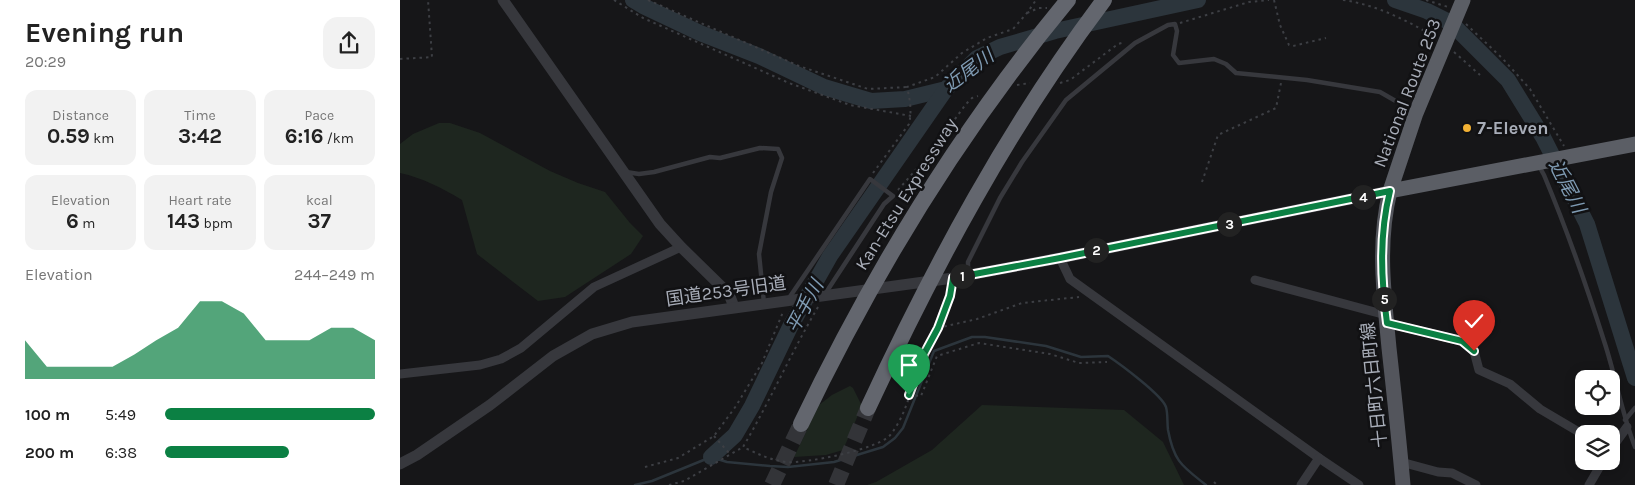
<!DOCTYPE html>
<meta charset="utf-8">
<style>
:root{--surface:#fff;--page:#f2f2f2;--text:#222;--muted:#767676;--accent:#0b8043}
body{margin:0;font-family:Karla,"Noto Sans JP",sans-serif;background:var(--page);color:var(--text);height:100vh;display:flex;flex-direction:column;font-size:19px;white-space:nowrap}
*{box-sizing:border-box;margin:0}
p{font-size:16px;color:var(--muted)}
.icon{flex:none;width:28px;height:28px;fill:none;stroke:currentColor;stroke-width:2;stroke-linecap:round;stroke-linejoin:round}
.map{position:relative;flex:1;overflow:hidden}
.panel{display:flex;flex-direction:column;background:var(--surface);width:400px}
.panel>*{flex:none}
.controls{position:absolute;left:1175px;top:370px;display:grid;gap:10px}
.controls a{display:grid;place-items:center;width:45px;height:45px;border-radius:10px;background:var(--surface);box-shadow:0 2px 12px #0003;font-size:25px}
.pin{position:absolute;display:grid;place-items:center;width:42px;height:42px;color:#fff;margin:-51px -21px;border-radius:50% 50% 50% 0;rotate:-45deg;box-shadow:0 0 5px #0007}
.pin .icon{rotate:45deg}
.km{position:absolute;width:25px;height:25px;margin:-12px;border-radius:50%;background:#222;color:#fff;font-size:14px;line-height:25px;text-align:center}
.round{display:grid;place-items:center;flex:none;width:52px;height:52px;border-radius:15px;background:var(--page)}
.headline{display:flex;align-items:center;justify-content:space-between;height:85px;padding:0 25px}
h1{font-size:28px;font-weight:700;line-height:38px}
.figures{display:grid;grid-template-columns:repeat(3,1fr);gap:8px;height:85px;padding:5px 25px}
.figures div{display:grid;align-content:center;border-radius:12px;background:var(--page);text-align:center}
.figures b{font-size:21px;font-weight:700}
.figures small{font-size:14px;font-weight:400}
.figures p{font-size:14px}
.chart{height:140px;padding:10px 25px}
.chart p{display:flex;justify-content:space-between}
.chart svg{width:100%;height:90px;margin-top:5px;fill:var(--accent);opacity:.7}
ul{padding:0 25px;list-style:none;font-size:16px}
li{display:grid;grid-template-columns:80px 60px 1fr;align-items:center;height:38px}
li i{height:12px;border-radius:6px;background:var(--accent)}
main{display:flex;flex:1;min-height:0}
.map>svg:first-child{display:block}
</style>
<main>
<section class="panel">
<div class="headline"><div><h1>Evening run</h1><p>20:29</p></div><a class="round"><svg class="icon" aria-label="share" viewBox="0 0 24 24"><path d="M12 15V3M7 8l5-5 5 5M5 13v7h14v-7"/></svg></a></div>
<div class="figures">
<div><p>Distance</p><b>0.59<small> km</small></b></div>
<div><p>Time</p><b>3:42</b></div>
<div><p>Pace</p><b>6:16<small> /km</small></b></div>
</div>
<div class="figures">
<div><p>Elevation</p><b>6<small> m</small></b></div>
<div><p>Heart rate</p><b>143<small> bpm</small></b></div>
<div><p>kcal</p><b>37</b></div>
</div>
<div class="chart"><p><span>Elevation</span>244–249 m</p>
<svg viewBox="0 0 160 44" preserveAspectRatio="none"><path d="M0 44V25L10 38L20 38L30 38L40 38L50 32L60 25L70 19L80 6L90 6L100 12L110 25L120 25L130 25L140 19L150 19L160 25V44z"/></svg>
</div>
<ul>
<li><b>100 m</b>5:49<i style="width:100%"></i></li>
<li><b>200 m</b>6:38<i style="width:59%"></i></li>
</ul>
</section>
<div class="map">
<svg width="1235" height="485" viewBox="0 0 1235 485">
<rect width="100%" height="100%" fill="#161618"/>
<g fill="#1e261f">
<path d="M 39,123 L 50,123 L 80,133 L 150,171 L 178,183 L 205,192 L 230,223 L 243,236 L 231,254 L 165,297 L 138,301 L 77,254 L 62,200 C 42,188 23,178 0,173 L 0,144 L 13,134 Z"/>
<path d="M 450,386 L 453,388 L 462,406 L 443,450 L 426,455 L 394,457 L 419,405 L 432,395 Z"/>
<path d="M 582,405 L 724,410 L 763,442 L 784,485 L 467,485 L 476,482 L 532,450 Z"/>
</g>
<g fill="none" stroke-linecap="round" stroke-linejoin="round">
<path stroke="#2c353c" stroke-width="2.5" d="M 235,485 L 252,481 L 311,457 L 327,462 L 370,466 L 388,467 L 434,462 L 483,447 L 495,438 L 503,428 L 534,351 L 572,337 L 585,337 L 646,346 L 681,357 L 708,356 C 720,364 762,395 766,407 C 768,414 767,422 768,430 C 774,462 782,466 806,485"/>
<g stroke="#2c353c" stroke-width="16">
<path d="M 233,0 L 243,6 L 300,33 L 359,56 L 424,87 L 471,101 L 505,99 L 546,89 L 577,58 L 600,47 L 655,31 L 798,0"/>
<path d="M 995,0 L 1027,11 L 1051,23 L 1108,80 L 1143,137 L 1187,224 L 1235,378"/>
<path d="M 311,457 L 335,435 L 352,406 L 390,327 L 430,256 L 546,89"/>
</g>
<g stroke="#333438" stroke-width="16" stroke-dasharray="16 8" stroke-linecap="butt">
<path d="M 372,485 L 401,424"/>
<path d="M 436,485 L 468,408"/>
</g>
<g stroke="#3d3f44" stroke-width="2" stroke-dasharray="2.5 4" stroke-linecap="butt">
<path d="M 214,0 L 243,18 L 389,83 L 450,105 L 511,116"/>
<path d="M 248,0 L 399,66 L 468,89 L 507,87"/>
<path d="M 874,0 L 880,25 L 889,45 L 893,46 L 926,38"/>
<path d="M 943,0 C 977,5 1006,20 1035,37"/>
<path d="M 1026,0 L 1048,7"/>
<path d="M 627,13 L 639,8 L 647,8"/>
<path d="M 780,23 L 849,2 L 869,0"/>
<path d="M 1066,24 L 1103,59 L 1130,89 L 1164,146"/>
<path d="M 1054,52 L 1080,75"/>
<path d="M 0,59 L 32,57 L 28,0"/>
<path d="M 660,83 L 670,80 L 718,44 L 725,42"/>
<path d="M 617,85 L 630,83"/>
<path d="M 473,173 L 509,124 C 512,111 510,100 507,87 L 535,77 L 562,53 L 587,38 L 613,29 L 627,13 L 636,0"/>
<path d="M 802,182 L 818,135 L 876,108 L 881,83"/>
<path d="M 498,190 L 528,156 L 566,104 L 572,98 L 578,96"/>
<path d="M 418,307 C 391,353 370,401 343,447 C 358,454 370,460 386,462 C 404,464 481,449 491,434 C 509,411 512,380 524,354 C 534,332 548,311 551,287"/>
<path d="M 538,328 L 577,319 L 622,303 L 679,297"/>
<path d="M 509,395 L 521,396 L 537,356 L 579,343 L 650,354 L 679,363 L 707,362"/>
<path d="M 314,436 L 329,453"/>
<path d="M 245,467 L 278,458 L 314,436 L 336,406 L 362,363 L 383,312"/>
<path d="M 814,482 L 817,485"/>
<path d="M 269,485 L 284,481 L 343,447"/>
</g>
<g stroke="#37383d" stroke-width="4.5">
<path d="M 1139,166 L 1144,175 C 1167,230 1187,287 1205,344 C 1216,378 1222,414 1235,447"/>
<path d="M 226,172 L 239,174 L 254,172 L 310,157 L 320,158 L 360,148 L 378,149 L 382,158 L 371,192 L 359,254 L 364,303"/>
<path d="M 568,274 L 568,262 L 600,198 L 622,162 L 666,100 L 735,43 L 768,25 L 775,24 L 777,31 L 773,55 L 779,63 L 814,59 L 826,64 L 836,73 L 907,80 L 980,92 L 1013,111"/>
<path d="M 389,298 L 470,179 L 493,196 L 484,204 L 425,294"/>
<path d="M 1225,420 L 1235,408"/>
</g>
<g stroke="#37383d" stroke-width="9">
<path d="M 660,258 L 670,279 L 919,458 L 959,485"/>
<path d="M 855,280 L 986,315"/>
<path d="M 987,323 L 1062,341 L 1074,351 L 1079,370 L 1110,384 L 1140,409 L 1184,435"/>
<path d="M 0,374 L 80,365 L 101,359 L 121,348 L 194,287 L 281,247"/>
<path d="M 1211,449 L 1227,427"/>
<path d="M 1001,462 L 1038,472 L 1052,473 L 1076,485"/>
<path d="M 901,485 L 919,458"/>
<path d="M 1189,485 L 1203,461"/>
</g>
<g stroke="#37383d" stroke-width="11">
<path d="M 103,0 L 260,224 L 281,247 L 329,294 L 334,307"/>
<path d="M 0,464 L 17,455 L 90,405 L 153,356 L 192,334 L 232,322 L 553,278 L 660,258 L 990,191"/>
</g>
<path stroke="#53555c" stroke-width="15" d="M 990,191 C 977,244 984,294 989,348 C 994,393 999,439 1003,485"/>
<path stroke="#5b5e65" stroke-width="15" d="M 1063,0 L 1016,113 L 990,191 L 1235,144"/>
<g stroke="#63666e" stroke-width="16">
<path d="M 468,408 C 534,266 609,126 704,0"/>
<path d="M 401,424 C 473,273 561,129 668,0"/>
</g>
</g>
<g fill="none" stroke-linecap="round" stroke-linejoin="round">
<defs>
<path id="route" d="M 509,395 L 524,354 L 538,328 L 550,296 L 553,278 L 660,258 L 990,191 C 979,235 981,279 987,323 L 1062,341 L 1074,351"/>
</defs>
<use href="#route" stroke="#fff" stroke-width="10"/>
<use href="#route" stroke="#0b8043" stroke-width="6"/>
</g>
<circle fill="#f2b134" stroke="#111113" stroke-width="2" cx="1067" cy="128" r="5"/>
<g text-anchor="middle" stroke-width="5" stroke-linejoin="round" paint-order="stroke">
<g font-size="18" fill="#a8adb8" stroke="#111113">
<text transform="translate(1007 93) rotate(-69)" y="6">National Route 253</text>
<text transform="translate(506 194) rotate(-58)" y="6">Kan-Etsu Expressway</text>
<text transform="translate(326 291) rotate(-8)" y="6">国道253号旧道</text>
<text transform="translate(974 385) rotate(-96)" y="6">十日町六日町線</text>
</g>
<g font-size="18" font-weight="bold" fill="#a8adb8" stroke="#111113" text-anchor="start">
<text x="1077" y="134">7-Eleven</text>
</g>
<g font-size="19" font-style="italic" fill="#7f9bb3" stroke="#111113">
<text transform="translate(568 70) rotate(-36)" y="7">近尾川</text>
<text transform="translate(1168 186) rotate(63)" y="7">近尾川</text>
<text transform="translate(404 306) rotate(-62)" y="7">平手川</text>
</g>
</g>
</svg>
<div class="controls">
<a><svg class="icon" aria-label="locate" viewBox="0 0 24 24"><circle cx="12" cy="12" r="6"/><path d="M12 2v4M12 18v4M2 12h4M18 12h4"/></svg></a>
<a><svg class="icon" aria-label="layers" viewBox="0 0 24 24"><path d="M12 4l9 5-9 5-9-5zM3 14l9 5 9-5"/></svg></a>
</div>
<div class="pin" style="left:509px;top:395px;background:#1e9e55"><svg class="icon" aria-label="arrive" viewBox="0 0 24 24"><path d="M6 21V4h12l-3 4 3 4H6"/></svg></div>
<div class="pin" style="left:1074px;top:351px;background:#d93025"><svg class="icon" aria-label="check" viewBox="0 0 24 24"><path d="M5 12l5 5 9-10"/></svg></div>
<b class="km" style="left:562px;top:276px">1</b>
<b class="km" style="left:696px;top:250px">2</b>
<b class="km" style="left:829px;top:224px">3</b>
<b class="km" style="left:963px;top:197px">4</b>
<b class="km" style="left:984px;top:299px">5</b>
</div>
</main>
